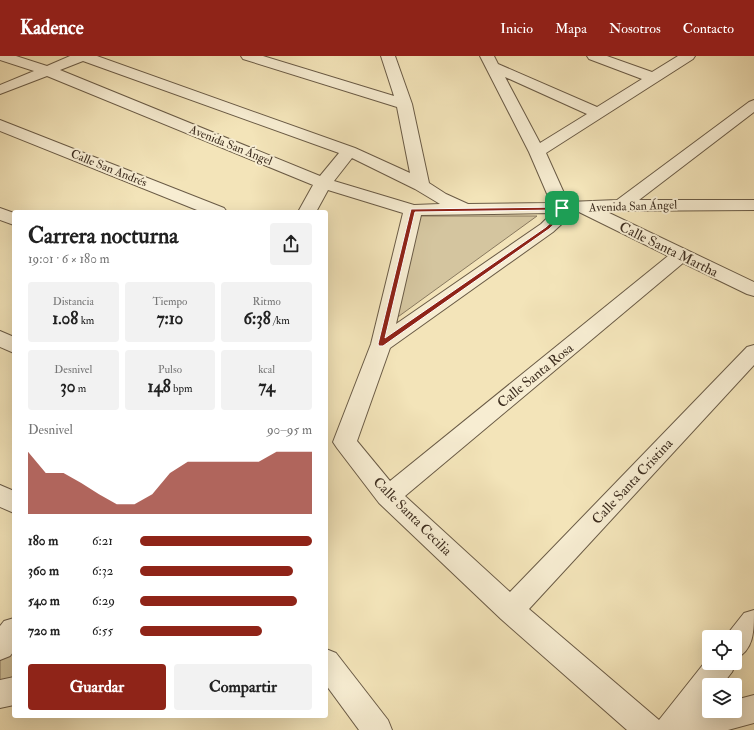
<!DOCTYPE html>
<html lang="es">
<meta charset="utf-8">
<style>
:root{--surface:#fff;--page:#f2f2f2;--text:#222;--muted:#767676;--accent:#8f2418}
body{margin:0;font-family:"IM FELL Double Pica",serif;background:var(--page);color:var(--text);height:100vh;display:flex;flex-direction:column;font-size:15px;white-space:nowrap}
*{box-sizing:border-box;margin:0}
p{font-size:13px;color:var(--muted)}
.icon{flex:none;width:22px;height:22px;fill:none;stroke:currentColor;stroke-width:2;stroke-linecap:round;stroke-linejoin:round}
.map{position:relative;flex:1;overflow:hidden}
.details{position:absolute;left:12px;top:154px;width:316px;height:508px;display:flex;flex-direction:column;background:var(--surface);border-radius:4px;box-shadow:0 4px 16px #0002}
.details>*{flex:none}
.buttons{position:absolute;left:702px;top:574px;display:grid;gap:8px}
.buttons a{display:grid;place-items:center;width:40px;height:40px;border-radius:4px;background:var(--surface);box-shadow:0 4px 16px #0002;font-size:20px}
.pin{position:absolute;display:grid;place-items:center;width:34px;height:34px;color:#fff;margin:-17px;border-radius:8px;box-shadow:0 2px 6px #0006}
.round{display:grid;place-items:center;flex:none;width:42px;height:42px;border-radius:4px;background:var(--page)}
.headline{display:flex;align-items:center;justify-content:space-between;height:68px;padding:0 16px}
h1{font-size:22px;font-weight:700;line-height:30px}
.metrics{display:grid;grid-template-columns:repeat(3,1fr);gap:6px;height:68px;padding:4px 16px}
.metrics div{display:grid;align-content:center;border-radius:4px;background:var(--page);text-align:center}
.metrics b{font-size:17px;font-weight:700}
.metrics small{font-size:11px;font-weight:400}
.metrics p{font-size:11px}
.chart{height:112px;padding:8px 16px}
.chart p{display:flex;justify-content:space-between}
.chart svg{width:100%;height:72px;margin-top:4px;fill:var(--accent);opacity:.7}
.cta{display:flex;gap:8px;margin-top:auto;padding:8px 16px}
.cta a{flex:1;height:46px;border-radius:4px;background:var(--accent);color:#fff;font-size:16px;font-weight:700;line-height:46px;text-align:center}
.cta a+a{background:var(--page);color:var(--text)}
ul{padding:0 16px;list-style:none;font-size:13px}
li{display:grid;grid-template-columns:64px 48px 1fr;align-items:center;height:30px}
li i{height:10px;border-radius:5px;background:var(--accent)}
header{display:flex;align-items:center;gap:24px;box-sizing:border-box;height:56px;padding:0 20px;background:var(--accent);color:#fff}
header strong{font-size:19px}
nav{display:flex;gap:22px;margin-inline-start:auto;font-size:14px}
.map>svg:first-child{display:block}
</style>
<header>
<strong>Kadence</strong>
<nav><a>Inicio</a><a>Mapa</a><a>Nosotros</a><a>Contacto</a></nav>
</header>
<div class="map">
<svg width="754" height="674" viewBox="0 0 754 674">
<rect width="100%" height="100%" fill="#f3e4b9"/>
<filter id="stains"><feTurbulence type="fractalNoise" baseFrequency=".005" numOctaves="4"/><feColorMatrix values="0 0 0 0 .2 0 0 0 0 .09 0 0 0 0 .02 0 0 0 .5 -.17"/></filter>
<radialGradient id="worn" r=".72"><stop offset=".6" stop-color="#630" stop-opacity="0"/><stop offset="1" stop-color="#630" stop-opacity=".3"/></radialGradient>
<g fill="#d4c59f" stroke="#88795f">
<path d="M 418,160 L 537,160 L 395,263 Z"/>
<path d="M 14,586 L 14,628 L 0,632 L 0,603 Z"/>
</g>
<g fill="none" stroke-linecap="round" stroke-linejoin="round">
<defs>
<g id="minor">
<path d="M 0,0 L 16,0 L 47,10 L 70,0 L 97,0 L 355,92 L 410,117 L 397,51 L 243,3 L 241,0 L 263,0 L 394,40 L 381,0 L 395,0 L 412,48 L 429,127 L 446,138 L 468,148 L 551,147 L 529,96 L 480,0 L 494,0 L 498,8 L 597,51 L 642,23 L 589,3 L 587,0 L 607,0 L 652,16 L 678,0 L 695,0 L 693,3 L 546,97 L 568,146 L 617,144 L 749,46 L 754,44 L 754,56 L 639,144 L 754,144 L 754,154 L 605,155 L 754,226 L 754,240 L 747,238 L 683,207 L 405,440 L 510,536 L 747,291 L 754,289 L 754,309 L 529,553 L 659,664 L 709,601 L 709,607 L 735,607 L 735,604 L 736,607 L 732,616 L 722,629 L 709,629 L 709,647 L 706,651 L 709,650 L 709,655 L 735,655 L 735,644 L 754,639 L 754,667 L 728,674 L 627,674 L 501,563 L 379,447 L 337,392 L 333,386 L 371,288 L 403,157 L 328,134 L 316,156 L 298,156 L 313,129 L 47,20 L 0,38 L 0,29 L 34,15 L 0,4 ZM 83,5 L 339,97 L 320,120 L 60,14 ZM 505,21 L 587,58 L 540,87 ZM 352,102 L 415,133 L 440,148 L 414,149 L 334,125 ZM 579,156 L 668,200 L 390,425 L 357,385 L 390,292 L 553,176 L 566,164 L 570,157 ZM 552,157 L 541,168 L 396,268 L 421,159 Z"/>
<path d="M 0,64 L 224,152 L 227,156 L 202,156 L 0,75 Z"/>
<path d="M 0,152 L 14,157 L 14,169 L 0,164 Z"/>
<path d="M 0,275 L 14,281 L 14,297 L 0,291 Z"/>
<path d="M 0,429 L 14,435 L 14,457 L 0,451 Z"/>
<path d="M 754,554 C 754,576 754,594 735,603 L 735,581 L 725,581 L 744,557 Z"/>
<path d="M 14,562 L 14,595 L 10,600 L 0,604 L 0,570 L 4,565 Z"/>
<path d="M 326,593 L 336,597 L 388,664 L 392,674 L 359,674 L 326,629 Z"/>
<path d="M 14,621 L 14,649 L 0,652 L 0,624 Z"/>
</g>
</defs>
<use href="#minor" stroke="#6a5b46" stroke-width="2"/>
<use href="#minor" fill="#f7edd2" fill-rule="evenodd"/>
</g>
<path fill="#8f2418" stroke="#fff" fill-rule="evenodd" d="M 562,151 L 565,152 L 562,161 L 549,173 L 383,290 L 379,290 L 378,288 L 411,153 ZM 559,154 L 558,160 L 546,171 L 385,282 L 415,156 Z"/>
<g text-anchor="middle" stroke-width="4" stroke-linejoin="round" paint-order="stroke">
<g font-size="12" fill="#3d2d1f" stroke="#f7edd2">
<text transform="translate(231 89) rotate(22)" y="4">Avenida San Ángel</text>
<text transform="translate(109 112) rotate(22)" y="4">Calle San Andrés</text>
<text transform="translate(633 150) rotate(-2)" y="4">Avenida San Ángel</text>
</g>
<g font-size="14" fill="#3d2d1f" stroke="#f7edd2">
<text transform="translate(669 193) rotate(26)" y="5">Calle Santa Martha</text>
<text transform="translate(535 319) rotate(-39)" y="5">Calle Santa Rosa</text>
<text transform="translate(632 425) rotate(-47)" y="5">Calle Santa Cristina</text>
<text transform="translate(413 460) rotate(45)" y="5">Calle Santa Cecilia</text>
</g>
</g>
<rect width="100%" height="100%" filter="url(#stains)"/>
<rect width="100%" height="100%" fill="url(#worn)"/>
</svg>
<div class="buttons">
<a><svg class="icon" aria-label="locate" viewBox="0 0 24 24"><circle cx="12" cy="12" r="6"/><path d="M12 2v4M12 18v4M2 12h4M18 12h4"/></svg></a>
<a><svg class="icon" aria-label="layers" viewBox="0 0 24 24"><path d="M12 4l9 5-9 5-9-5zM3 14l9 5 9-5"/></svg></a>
</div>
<div class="pin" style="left:562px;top:152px;background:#1e9e55"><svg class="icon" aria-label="arrive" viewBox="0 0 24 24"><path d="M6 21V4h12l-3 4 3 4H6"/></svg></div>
<section class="details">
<div class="headline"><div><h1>Carrera nocturna</h1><p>19:01 · 6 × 180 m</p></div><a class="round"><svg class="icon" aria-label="share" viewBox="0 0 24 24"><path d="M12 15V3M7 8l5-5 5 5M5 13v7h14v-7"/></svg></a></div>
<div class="metrics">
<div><p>Distancia</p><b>1.08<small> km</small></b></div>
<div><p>Tiempo</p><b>7:10</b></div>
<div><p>Ritmo</p><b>6:38<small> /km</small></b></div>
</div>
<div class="metrics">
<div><p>Desnivel</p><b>30<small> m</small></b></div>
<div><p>Pulso</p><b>148<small> bpm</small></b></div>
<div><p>kcal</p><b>74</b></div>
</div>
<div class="chart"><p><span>Desnivel</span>90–95 m</p>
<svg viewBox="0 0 160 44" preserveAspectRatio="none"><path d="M0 44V6L10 19L20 19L30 25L40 32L50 38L60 38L70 32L80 19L90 12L100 12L110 12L120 12L130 12L140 6L150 6L160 6V44z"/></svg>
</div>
<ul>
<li><b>180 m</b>6:21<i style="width:100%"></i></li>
<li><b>360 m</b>6:32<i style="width:89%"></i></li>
<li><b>540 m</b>6:29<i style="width:91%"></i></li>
<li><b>720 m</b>6:55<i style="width:71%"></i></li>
</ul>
<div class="cta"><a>Guardar</a><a>Compartir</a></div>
</section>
</div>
